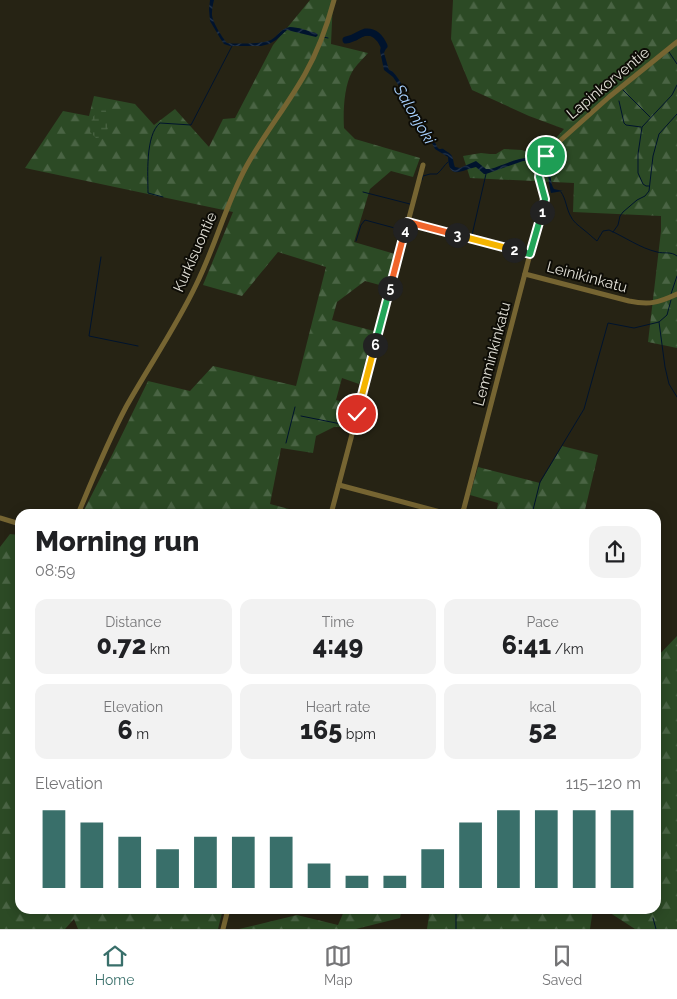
<!DOCTYPE html>
<meta charset="utf-8">
<style>
:root{--surface:#fff;--page:#f2f2f2;--text:#202124;--muted:#757577;--line:#e0e0e0;--accent:#396f6a}
body{margin:0;font-family:Raleway,sans-serif;background:var(--page);color:var(--text);height:100vh;display:flex;flex-direction:column;font-size:19px;white-space:nowrap}
*{box-sizing:border-box;margin:0}
p{font-size:16px;color:var(--muted)}
.icon{flex:none;width:28px;height:28px;fill:none;stroke:currentColor;stroke-width:2;stroke-linecap:round;stroke-linejoin:round}
.map{position:relative;flex:1;overflow:hidden}
.sheet{position:absolute;left:15px;top:509px;width:646px;height:405px;display:flex;flex-direction:column;background:var(--surface);border-radius:15px;box-shadow:0 2px 12px #0003}
.sheet>*{flex:none}
.pin{position:absolute;display:grid;place-items:center;width:42px;height:42px;color:#fff;margin:-21px;border:2px solid #fff;border-radius:50%;box-shadow:0 1px 5px #0007}
.km{position:absolute;width:25px;height:25px;margin:-12px;border-radius:50%;background:#222;color:#fff;font-size:14px;line-height:25px;text-align:center}
.round{display:grid;place-items:center;flex:none;width:52px;height:52px;border-radius:15px;background:var(--page)}
.head{display:flex;align-items:center;justify-content:space-between;height:85px;padding:0 20px}
h1{font-size:28px;font-weight:800;line-height:38px}
.metrics{display:grid;grid-template-columns:repeat(3,1fr);gap:8px;height:85px;padding:5px 20px}
.metrics div{display:grid;align-content:center;border-radius:12px;background:var(--page);text-align:center}
.metrics b{font-size:25px;font-weight:800}
.metrics small{font-size:14px;font-weight:400}
.metrics p{font-size:14px}
.chart{height:140px;padding:10px 20px}
.chart p{display:flex;justify-content:space-between}
.chart svg{width:100%;height:90px;margin-top:5px;stroke:var(--accent);stroke-width:6}
.tab-bar{display:flex;justify-content:space-around;align-items:center;height:70px;border-top:1px solid var(--line);background:var(--surface);font-size:14px;color:var(--muted)}
.tab-bar a{display:grid;justify-items:center;gap:2px}
.tab-bar .current{color:var(--accent)}
.map>svg:first-child{display:block}
</style>
<div class="map">
<svg width="677" height="929" viewBox="0 0 677 929">
<defs>
<pattern id="forest-firs" width="22" height="20" patternUnits="userSpaceOnUse" patternTransform="scale(1.25)"><rect width="22" height="20" fill="#2c4a25"/><path d="M5 1l3.5 6h-7zM16 11l3.5 6h-7z" fill="#4a6444"/></pattern>
<pattern id="wetland-marsh" width="20" height="14" patternUnits="userSpaceOnUse" patternTransform="scale(1.25)"><rect width="20" height="14" fill="#2c4a25"/><path d="M1 5h8M5 5V1M11 12h8M15 12V8" fill="none" stroke="#4a6444"/></pattern>
<pattern id="water-waves" width="16" height="10" patternUnits="userSpaceOnUse" patternTransform="scale(1.25)"><rect width="16" height="10" fill="#00132d"/><path d="M0 5q4-4 8 0t8 0" fill="none" stroke="#25354b"/></pattern>
</defs>
<rect width="100%" height="100%" fill="#262314"/>
<g fill="url(#forest-firs)">
<path d="M 310,0 L 333,0 L 331,44 L 368,53 C 363,59 356,65 352,72 C 344,86 343,112 344,128 L 355,139 L 420,158 L 413,177 L 391,171 L 370,189 L 354,242 L 395,254 L 387,287 L 365,281 L 337,302 L 332,320 L 374,331 L 359,384 L 342,378 L 336,400 L 354,405 L 350,427 L 334,427 L 316,436 L 313,453 L 281,448 L 270,504 L 308,514 L 82,514 L 113,453 L 148,381 L 190,391 L 213,366 L 296,386 L 326,267 L 278,252 L 242,296 L 203,285 L 233,212 L 25,168 L 63,111 L 89,116 L 94,96 L 135,104 L 154,125 L 175,109 L 209,147 L 223,119 L 235,118 L 273,45 Z"/>
<path d="M 453,0 L 677,0 L 677,348 L 648,342 L 661,231 L 661,216 L 573,212 L 574,183 L 470,178 L 463,156 L 481,153 L 490,154 L 496,154 L 504,149 L 522,150 L 539,157 L 564,129 L 529,116 L 472,90 L 451,39 Z"/>
<path d="M 562,446 L 598,455 L 584,514 L 496,514 L 498,503 L 470,495 L 478,467 L 540,483 Z"/>
<path d="M 10,534 L 20,535 L 20,909 L 223,909 L 218,929 L 78,929 L 74,919 L 65,929 L 0,929 L 0,547 Z"/>
<path d="M 677,636 L 677,929 L 635,929 L 604,909 L 656,909 L 656,658 Z"/>
<path d="M 345,909 L 402,909 L 400,918 L 356,929 L 239,929 L 297,915 L 338,925 Z"/>
<path d="M 430,909 L 593,909 L 590,929 L 427,929 Z"/>
</g>
<path fill="url(#wetland-marsh)" d="M 105,109 C 110,121 111,126 103,137 L 96,138 L 90,132 L 92,118 L 99,110 Z"/>
<g fill="url(#water-waves)">
<path d="M 210,0 L 214,0 C 213,4 212,9 212,13 C 211,20 222,37 227,43 C 236,44 263,44 271,40 C 278,36 281,28 290,27 C 298,27 308,31 316,33 L 318,35 L 316,37 L 287,30 L 276,40 L 269,44 L 261,46 L 230,46 L 224,44 L 220,38 L 210,21 L 209,9 Z"/>
<path d="M 382,39 L 386,43 L 387,46 L 384,53 L 389,70 L 392,71 C 397,76 401,82 403,88 C 407,100 411,115 423,121 L 424,129 L 427,133 L 432,138 L 434,142 L 436,144 L 437,147 L 439,149 C 446,149 441,148 446,151 C 455,156 452,159 455,167 L 460,168 L 476,161 L 486,169 L 490,169 C 509,164 535,146 548,170 C 552,176 550,183 554,189 L 563,191 L 551,193 L 550,189 L 548,175 L 534,162 L 529,161 L 523,161 L 486,174 L 484,174 L 476,167 C 461,170 449,181 448,157 L 435,149 L 432,143 L 422,132 L 421,124 L 413,119 L 404,99 L 401,95 L 399,86 L 393,77 L 384,70 L 380,51 L 381,46 L 379,40 Z"/>
</g>
<g fill="none" stroke-linecap="round" stroke-linejoin="round">
<g stroke="#00132d" stroke-width="1">
<path d="M 323,37 L 328,38"/>
<path d="M 356,40 C 364,34 372,33 379,40"/>
<path d="M 669,52 L 677,64"/>
<path d="M 623,90 L 650,117"/>
<path d="M 619,101 L 624,123 L 626,125 L 641,127"/>
<path d="M 422,180 L 423,176 L 430,174 L 437,174 C 442,170 444,165 448,162"/>
<path d="M 649,186 L 646,186 L 643,184 L 638,173 L 638,154 L 642,127 L 672,95 L 677,85"/>
<path d="M 363,192 L 410,204"/>
<path d="M 561,192 C 566,199 566,207 570,215 C 573,222 578,225 584,230 C 588,233 592,237 597,241 L 603,231 L 609,230 C 625,237 640,248 657,252 C 664,254 671,251 677,256"/>
<path d="M 163,197 L 148,193 C 148,176 145,135 160,123 L 191,125 L 232,46"/>
<path d="M 613,232 L 618,225 L 620,216 L 623,212 L 637,200 L 645,196 L 649,191 L 653,156 L 659,134 L 677,114"/>
<path d="M 472,235 L 486,174"/>
<path d="M 356,241 L 361,225 L 365,220 L 402,230 L 405,223"/>
<path d="M 101,257 L 89,336 L 138,346"/>
<path d="M 671,294 L 677,276"/>
<path d="M 659,322 L 665,367 L 669,384 L 677,397"/>
<path d="M 301,416 L 351,426"/>
<path d="M 286,443 L 295,407"/>
<path d="M 532,514 L 540,482 L 584,409 L 608,323 L 634,328 L 659,322 L 667,315 L 671,300"/>
<path d="M 456,909 L 456,929"/>
<path d="M 653,918 L 656,929"/>
</g>
<path stroke="#00132d" stroke-width="7" d="M 346,40 C 355,39 358,34 365,32 C 375,31 381,39 384,46"/>
<g stroke="#766532" stroke-width="5">
<path d="M 408,222 L 530,254"/>
<path d="M 525,274 L 629,301 C 649,305 658,303 677,294"/>
<path d="M 339,485 L 448,514"/>
<path d="M 78,514 C 93,478 108,441 126,407 C 149,366 176,327 196,285 C 215,247 226,204 246,167 C 264,134 287,106 305,74 C 318,51 327,26 334,0"/>
<path d="M 331,514 L 423,165"/>
<path d="M 461,514 L 464,508 L 530,254 L 545,203 L 545,199 C 538,175 537,170 552,148 L 609,97 L 677,42"/>
<path d="M 0,518 L 20,524"/>
<path d="M 223,929 L 228,909"/>
</g>
</g>
<g fill="none" stroke-linecap="round" stroke-linejoin="round">
<defs>
<path id="split-1" d="M 542,212 L 545,199 L 539,177 L 540,169 L 546,156"/>
<path id="split-2" d="M 514,250 L 530,254 L 542,212"/>
<path id="split-3" d="M 457,235 L 514,250"/>
<path id="split-4" d="M 405,230 L 408,222 L 457,235"/>
<path id="split-5" d="M 390,288 L 405,230"/>
<path id="split-6" d="M 375,345 L 390,288"/>
<path id="split-7" d="M 357,414 L 375,345"/>
</defs>
<use href="#split-1" stroke="#fff" stroke-width="10"/>
<use href="#split-2" stroke="#fff" stroke-width="10"/>
<use href="#split-3" stroke="#fff" stroke-width="10"/>
<use href="#split-4" stroke="#fff" stroke-width="10"/>
<use href="#split-5" stroke="#fff" stroke-width="10"/>
<use href="#split-6" stroke="#fff" stroke-width="10"/>
<use href="#split-7" stroke="#fff" stroke-width="10"/>
<use href="#split-1" stroke="#22a559" stroke-width="6"/>
<use href="#split-2" stroke="#22a559" stroke-width="6"/>
<use href="#split-3" stroke="#f5b400" stroke-width="6"/>
<use href="#split-4" stroke="#f0652b" stroke-width="6"/>
<use href="#split-5" stroke="#f0652b" stroke-width="6"/>
<use href="#split-6" stroke="#22a559" stroke-width="6"/>
<use href="#split-7" stroke="#f5b400" stroke-width="6"/>
</g>
<g text-anchor="middle" stroke-width="4" stroke-linejoin="round" paint-order="stroke">
<g font-size="15" fill="#e1dfd6" stroke="#0d0c06">
<text transform="translate(608 83) rotate(-40)" y="5">Lapinkorventie</text>
<text transform="translate(195 252) rotate(-66)" y="5">Kurkisuontie</text>
<text transform="translate(587 277) rotate(15)" y="5">Leinikinkatu</text>
<text transform="translate(492 354) rotate(-75)" y="5">Lemminkinkatu</text>
</g>
<g font-size="16" font-style="italic" fill="#a7d0fe" stroke="#0d0c06">
<text transform="translate(415 114) rotate(60)" y="6">Salonjoki</text>
</g>
</g>
</svg>
<div class="pin" style="left:546px;top:156px;background:#1e9e55"><svg class="icon" aria-label="arrive" viewBox="0 0 24 24"><path d="M6 21V4h12l-3 4 3 4H6"/></svg></div>
<div class="pin" style="left:357px;top:414px;background:#d93025"><svg class="icon" aria-label="check" viewBox="0 0 24 24"><path d="M5 12l5 5 9-10"/></svg></div>
<b class="km" style="left:542px;top:212px">1</b>
<b class="km" style="left:514px;top:250px">2</b>
<b class="km" style="left:457px;top:235px">3</b>
<b class="km" style="left:405px;top:230px">4</b>
<b class="km" style="left:390px;top:288px">5</b>
<b class="km" style="left:375px;top:345px">6</b>
<section class="sheet">
<div class="head"><div><h1>Morning run</h1><p>08:59</p></div><a class="round"><svg class="icon" aria-label="share" viewBox="0 0 24 24"><path d="M12 15V3M7 8l5-5 5 5M5 13v7h14v-7"/></svg></a></div>
<div class="metrics">
<div><p>Distance</p><b>0.72<small> km</small></b></div>
<div><p>Time</p><b>4:49</b></div>
<div><p>Pace</p><b>6:41<small> /km</small></b></div>
</div>
<div class="metrics">
<div><p>Elevation</p><b>6<small> m</small></b></div>
<div><p>Heart rate</p><b>165<small> bpm</small></b></div>
<div><p>kcal</p><b>52</b></div>
</div>
<div class="chart"><p><span>Elevation</span>115–120 m</p>
<svg viewBox="0 0 160 44" preserveAspectRatio="none"><path d="M5 44V6M15 44V12M25 44V19M35 44V25M45 44V19M55 44V19M65 44V19M75 44V32M85 44V38M95 44V38M105 44V25M115 44V12M125 44V6M135 44V6M145 44V6M155 44V6"/></svg>
</div>
</section>
</div>
<nav class="tab-bar">
<a class="current"><svg class="icon" aria-label="home" viewBox="0 0 24 24"><path d="M3 11l9-7 9 7M6 9v11h12V9"/></svg>Home</a>
<a><svg class="icon" aria-label="map" viewBox="0 0 24 24"><path d="M3 6l6-2 6 2 6-2v14l-6 2-6-2-6 2zM9 4v14M15 6v14"/></svg>Map</a>
<a><svg class="icon" aria-label="saved" viewBox="0 0 24 24"><path d="M7 4h10v16l-5-4-5 4z"/></svg>Saved</a>
</nav>
